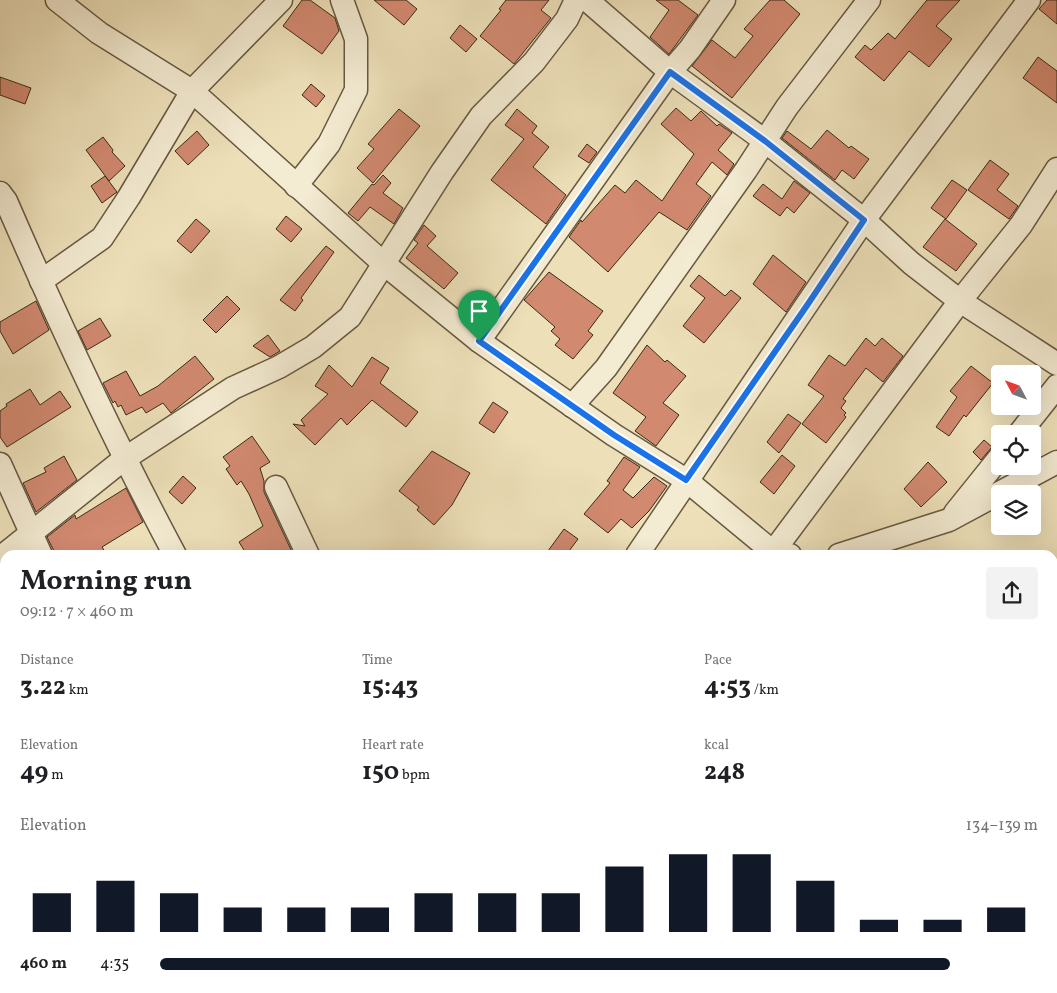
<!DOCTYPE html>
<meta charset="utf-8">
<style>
:root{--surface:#fff;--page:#f2f2f2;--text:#202124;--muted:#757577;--accent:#111827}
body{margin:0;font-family:Vollkorn,serif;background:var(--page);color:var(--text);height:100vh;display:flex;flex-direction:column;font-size:19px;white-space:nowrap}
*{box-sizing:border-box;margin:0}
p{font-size:16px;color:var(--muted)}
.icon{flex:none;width:28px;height:28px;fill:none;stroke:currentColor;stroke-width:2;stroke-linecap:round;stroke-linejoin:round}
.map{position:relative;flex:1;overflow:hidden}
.panel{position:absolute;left:0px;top:550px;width:1058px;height:444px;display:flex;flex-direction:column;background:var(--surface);border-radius:15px 15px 0 0;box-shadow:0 5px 20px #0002}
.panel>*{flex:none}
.needle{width:32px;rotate:311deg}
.controls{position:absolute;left:991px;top:365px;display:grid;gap:10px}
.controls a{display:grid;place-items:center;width:50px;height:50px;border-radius:5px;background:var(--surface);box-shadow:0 5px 20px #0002;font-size:25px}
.pin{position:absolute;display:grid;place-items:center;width:42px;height:42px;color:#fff;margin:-51px -21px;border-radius:50% 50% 50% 0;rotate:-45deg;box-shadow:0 0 5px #0007}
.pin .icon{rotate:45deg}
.round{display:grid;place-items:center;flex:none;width:52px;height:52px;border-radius:5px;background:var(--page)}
.head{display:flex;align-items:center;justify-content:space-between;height:85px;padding:0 20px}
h1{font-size:28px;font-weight:700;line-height:38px}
.figures{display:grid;grid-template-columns:repeat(3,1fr);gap:8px;height:85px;padding:5px 20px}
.figures div{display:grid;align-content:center}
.figures b{font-size:25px;font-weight:700}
.figures small{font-size:14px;font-weight:400}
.figures p{font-size:14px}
.chart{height:140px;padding:10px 20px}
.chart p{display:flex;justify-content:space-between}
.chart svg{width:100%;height:90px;margin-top:5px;stroke:var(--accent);stroke-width:6}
ul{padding:0 20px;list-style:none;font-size:16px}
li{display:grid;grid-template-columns:80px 60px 1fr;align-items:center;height:38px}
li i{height:12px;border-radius:6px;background:var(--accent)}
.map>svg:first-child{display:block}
</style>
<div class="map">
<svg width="1057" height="993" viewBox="0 0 1057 993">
<rect width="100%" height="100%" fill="#ede0b9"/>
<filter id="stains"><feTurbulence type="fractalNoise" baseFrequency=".004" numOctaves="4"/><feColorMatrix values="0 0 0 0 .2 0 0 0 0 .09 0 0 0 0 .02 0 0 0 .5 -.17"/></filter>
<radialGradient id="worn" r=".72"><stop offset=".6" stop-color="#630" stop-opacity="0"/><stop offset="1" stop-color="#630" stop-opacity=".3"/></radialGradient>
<g fill="#d18970" stroke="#3a2b17">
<path d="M 302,0 L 310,0 L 335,18 L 339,31 L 322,54 L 283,26 Z"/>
<path d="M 374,0 L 406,0 L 417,9 L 404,25 Z"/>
<path d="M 506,0 L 549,0 L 541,10 L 551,18 L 514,64 L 480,36 L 501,10 L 499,9 Z"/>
<path d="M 656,0 L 678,0 L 698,15 L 669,54 L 650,37 L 669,10 Z"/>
<path d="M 770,0 L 784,0 L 800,14 L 732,98 L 692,66 L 712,40 L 735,58 L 753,36 L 744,29 Z"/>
<path d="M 927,0 L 960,0 L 936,26 L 952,39 L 929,67 L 909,51 L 884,81 L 855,57 L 865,45 L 871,50 L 888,33 L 895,39 Z"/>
<path d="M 1047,0 L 1057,0 L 1057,24 L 1039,9 Z"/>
<path d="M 460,25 L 477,39 L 466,52 L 450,38 Z"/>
<path d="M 1038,57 L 1057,71 L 1057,103 L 1023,78 Z"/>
<path d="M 0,77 L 31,88 L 25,104 L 0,95 Z"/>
<path d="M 311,84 L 325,96 L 316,107 L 302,95 Z"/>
<path d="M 676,108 L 691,121 L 701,111 L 717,126 L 719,124 L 732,133 L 718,150 L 734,164 L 727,175 L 712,162 L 696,184 L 711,196 L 687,230 L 659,212 L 608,272 L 569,237 L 581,220 L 582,222 L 615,185 L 625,193 L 636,180 L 662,201 L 694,154 L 661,124 Z"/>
<path d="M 399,109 L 420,126 L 373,183 L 357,168 L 374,149 L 368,144 Z"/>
<path d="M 517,109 L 537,126 L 532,133 L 549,147 L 533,167 L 566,195 L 546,224 L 491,180 L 524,139 L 505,125 Z"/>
<path d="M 827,130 L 849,148 L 851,146 L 869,159 L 854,179 L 842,170 L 835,180 L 782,138 L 787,131 L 811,149 Z"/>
<path d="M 197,131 L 209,145 L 188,165 L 175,151 Z"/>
<path d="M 103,137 L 113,150 L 112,152 L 125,166 L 109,181 L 86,150 Z"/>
<path d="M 587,144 L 597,152 L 589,163 L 578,156 Z"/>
<path d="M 990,160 L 1009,174 L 997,190 L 1018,206 L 1009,219 L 968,190 Z"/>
<path d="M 383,175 L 391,183 L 383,193 L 403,208 L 394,224 L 370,207 L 358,221 L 348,213 L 372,184 L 374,185 Z"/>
<path d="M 105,176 L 117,192 L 102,203 L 91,186 Z"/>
<path d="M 952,180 L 967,190 L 946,219 L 931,208 Z"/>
<path d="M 794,181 L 810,193 L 794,213 L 787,207 L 780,216 L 753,196 L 763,184 L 782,199 Z"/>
<path d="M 286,216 L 302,229 L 291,242 L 276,229 Z"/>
<path d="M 196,219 L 210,231 L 191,253 L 177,241 Z"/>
<path d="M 945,219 L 977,244 L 956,271 L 923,247 Z"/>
<path d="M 424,225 L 436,236 L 427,246 L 458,273 L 444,289 L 406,258 L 418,243 L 414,240 Z"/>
<path d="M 326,246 L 334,252 L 301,298 L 303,300 L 295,311 L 280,300 Z"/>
<path d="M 773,255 L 806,282 L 786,312 L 753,284 Z"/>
<path d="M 549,272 L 603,311 L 588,331 L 593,335 L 573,359 L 555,345 L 560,339 L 551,331 L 555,327 L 524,300 Z"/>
<path d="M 699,275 L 725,296 L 731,290 L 741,298 L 704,343 L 683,326 L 705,298 L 690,286 Z"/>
<path d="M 477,292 L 490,303 L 479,319 L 464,307 Z"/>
<path d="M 227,296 L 240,309 L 216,333 L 203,320 Z"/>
<path d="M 36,301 L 49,330 L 13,354 L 0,331 L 0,322 Z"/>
<path d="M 100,318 L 111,336 L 87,350 L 78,331 Z"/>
<path d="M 268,335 L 280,351 L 270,357 L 253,346 Z"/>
<path d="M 866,338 L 875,346 L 882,338 L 903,356 L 883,382 L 866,368 L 843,399 L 846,401 L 841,408 L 846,413 L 844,415 L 846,417 L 826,443 L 802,424 L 824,396 L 808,385 L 829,355 L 845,366 Z"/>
<path d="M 647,345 L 665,362 L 667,360 L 686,376 L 663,403 L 679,415 L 656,446 L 635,431 L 646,417 L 613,393 Z"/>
<path d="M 195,356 L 214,379 L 171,413 L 163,403 L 146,413 L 142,407 L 126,415 L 121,405 L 118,407 L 115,401 L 113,403 L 103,383 L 126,371 L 140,396 L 158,386 Z"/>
<path d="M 372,357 L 389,368 L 380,383 L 418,412 L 406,427 L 372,400 L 347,425 L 341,418 L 315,445 L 293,424 L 305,426 L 301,420 L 328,394 L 315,386 L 329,365 L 352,387 Z"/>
<path d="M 971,366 L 993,383 L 966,417 L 964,415 L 949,436 L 936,427 L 957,397 L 950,391 Z"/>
<path d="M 30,389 L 40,405 L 60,391 L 71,407 L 7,447 L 0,437 L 0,411 L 7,406 L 6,404 Z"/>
<path d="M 493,402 L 508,412 L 494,433 L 479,423 Z"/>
<path d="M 788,414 L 801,423 L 779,453 L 767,442 Z"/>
<path d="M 252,436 L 270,462 L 260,468 L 264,481 L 264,492 L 293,554 L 247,555 L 239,542 L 263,526 L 249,494 L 241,481 L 237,485 L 226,469 L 230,466 L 223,457 Z"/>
<path d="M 984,440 L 992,447 L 981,460 L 973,452 Z"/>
<path d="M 432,451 L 470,473 L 452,505 L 434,525 L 417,510 L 419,507 L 399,491 Z"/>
<path d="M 782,455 L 795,466 L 774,494 L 760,482 Z"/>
<path d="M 64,456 L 77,480 L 36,512 L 23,483 L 46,472 L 44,468 Z"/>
<path d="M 624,457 L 640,467 L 623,490 L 633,498 L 654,477 L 667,486 L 649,511 L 632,528 L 621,519 L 608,533 L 584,514 L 610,483 L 607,481 Z"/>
<path d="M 928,462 L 947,482 L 921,507 L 904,489 Z"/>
<path d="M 183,476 L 196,488 L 182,504 L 169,492 Z"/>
<path d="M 126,488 L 143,522 L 102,547 L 107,555 L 56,555 L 47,537 L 75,515 L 76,519 Z"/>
<path d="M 564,529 L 578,539 L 566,555 L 545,555 Z"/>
</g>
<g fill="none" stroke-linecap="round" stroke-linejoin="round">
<defs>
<g id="minor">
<path d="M 57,0 L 99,33 L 192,91 L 383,263 L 479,341 L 614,435 L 686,480 L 773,552 L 790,555"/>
<path d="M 587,0 L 670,72 L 765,141 L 864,220 L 911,263 L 960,301 L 1057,364"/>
<path d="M 296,186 L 329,144 L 356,90 L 356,39 L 342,0"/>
<path d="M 0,193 L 6,201 C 58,321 113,439 175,555"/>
<path d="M 41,281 L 102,238 L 129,197 L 192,91 L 281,0"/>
<path d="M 479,341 L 670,72 L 690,49 L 724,0"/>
<path d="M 572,406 L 606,368 L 746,170 L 787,107 L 869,0"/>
<path d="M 1019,434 L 1057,386"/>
<path d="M 0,464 L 41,555"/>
<path d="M 276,487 L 308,555"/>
<path d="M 955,513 L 1000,457"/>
<path d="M 773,552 L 960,301 L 1021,225 L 1057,169"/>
<path d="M 637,555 L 864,220 L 1029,0"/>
<path d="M 839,555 L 949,520 L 1057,462"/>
<path d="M 0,558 L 124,459 L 233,388 L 279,367 L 313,347 L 350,317 L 442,172 L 481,116 L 534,62 L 567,19 L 576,0"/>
<path d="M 1052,610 L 1057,603"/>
<path d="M 0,729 L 5,740"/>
<path d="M 1052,765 L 1057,768"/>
<path d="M 1052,852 L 1057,851"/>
<path d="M 0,916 L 5,914"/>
<path d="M 479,989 L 482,993"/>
<path d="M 672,989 L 676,993"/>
<path d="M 440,993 L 444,989"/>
<path d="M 619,993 L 624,989"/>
<path d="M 804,993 L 807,989"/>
<path d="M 1003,993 L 1004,989"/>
</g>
</defs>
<use href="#minor" stroke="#675840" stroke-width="25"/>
<use href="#minor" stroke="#f3ebd2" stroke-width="22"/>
</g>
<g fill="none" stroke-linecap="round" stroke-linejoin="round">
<defs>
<path id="route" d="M 670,72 L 765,141 L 864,220 L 808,304 L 686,480 L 614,435 L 479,341 Z"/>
</defs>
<use href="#route" stroke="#fff" stroke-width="10"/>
<use href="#route" stroke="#1a73e8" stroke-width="6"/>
</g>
<rect width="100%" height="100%" filter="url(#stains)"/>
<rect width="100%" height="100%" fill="url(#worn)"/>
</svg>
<div class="controls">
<a><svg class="needle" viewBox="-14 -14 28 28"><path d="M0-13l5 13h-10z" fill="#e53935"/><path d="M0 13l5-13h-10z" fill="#757577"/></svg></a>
<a><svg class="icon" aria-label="locate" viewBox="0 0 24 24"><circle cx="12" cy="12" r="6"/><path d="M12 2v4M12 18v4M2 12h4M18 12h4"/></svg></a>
<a><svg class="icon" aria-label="layers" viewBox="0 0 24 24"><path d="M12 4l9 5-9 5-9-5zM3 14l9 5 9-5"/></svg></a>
</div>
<div class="pin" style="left:479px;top:341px;background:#1e9e55"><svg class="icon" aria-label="arrive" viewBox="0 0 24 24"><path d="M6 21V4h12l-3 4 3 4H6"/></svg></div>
<section class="panel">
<div class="head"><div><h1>Morning run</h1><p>09:12 · 7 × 460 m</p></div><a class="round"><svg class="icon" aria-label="share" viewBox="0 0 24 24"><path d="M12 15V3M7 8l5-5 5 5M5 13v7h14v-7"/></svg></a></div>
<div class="figures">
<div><p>Distance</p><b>3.22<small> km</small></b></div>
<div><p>Time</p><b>15:43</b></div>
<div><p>Pace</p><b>4:53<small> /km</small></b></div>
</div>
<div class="figures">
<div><p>Elevation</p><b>49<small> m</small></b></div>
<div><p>Heart rate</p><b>150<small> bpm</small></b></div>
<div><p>kcal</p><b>248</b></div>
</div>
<div class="chart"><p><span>Elevation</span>134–139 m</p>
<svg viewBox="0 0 160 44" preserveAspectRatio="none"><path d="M5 44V25M15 44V19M25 44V25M35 44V32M45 44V32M55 44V32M65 44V25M75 44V25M85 44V25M95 44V12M105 44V6M115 44V6M125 44V19M135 44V38M145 44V38M155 44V32"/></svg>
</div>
<ul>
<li><b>460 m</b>4:35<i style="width:90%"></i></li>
</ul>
</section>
</div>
